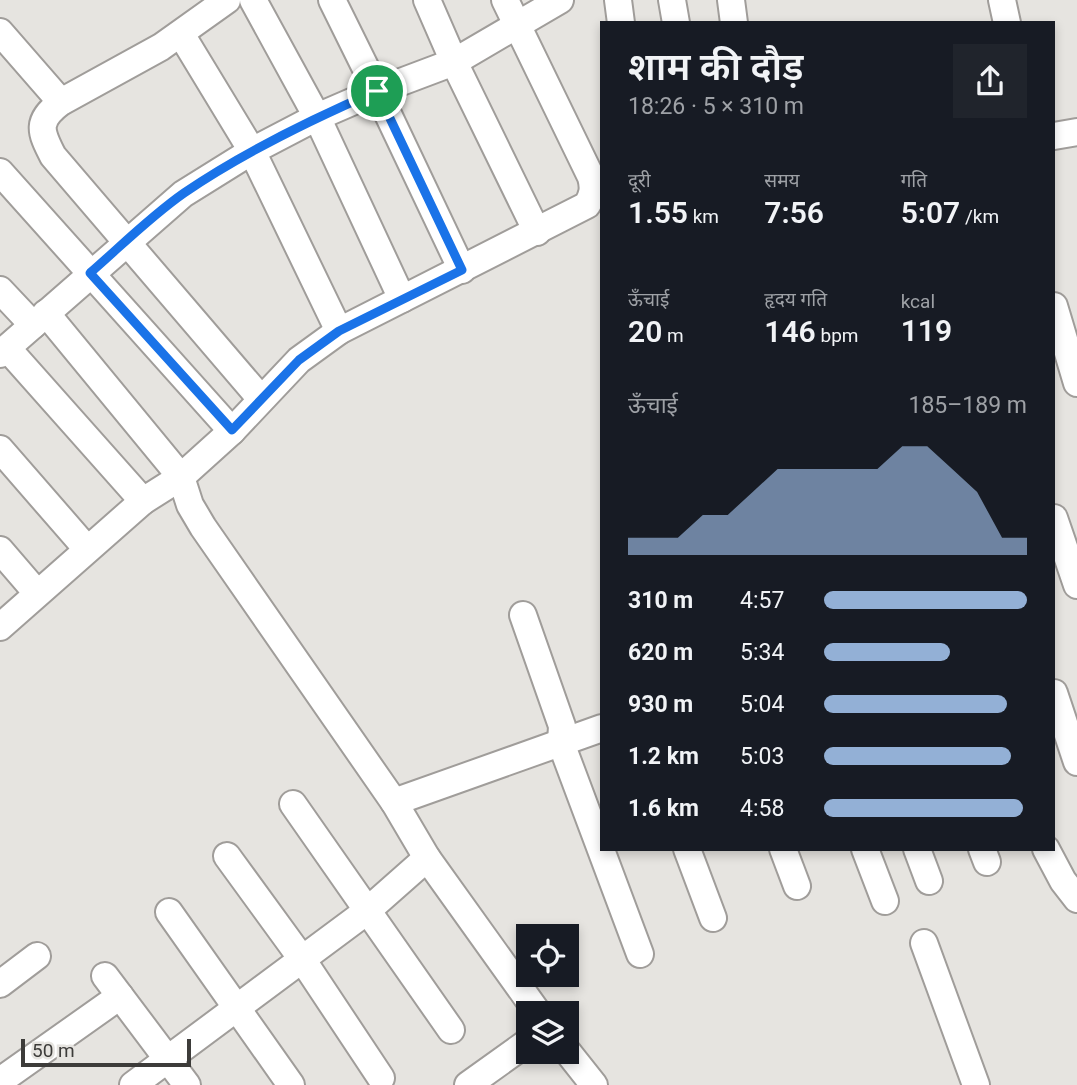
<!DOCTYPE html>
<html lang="hi">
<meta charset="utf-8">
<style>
:root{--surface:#171b24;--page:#20242c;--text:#f1f3f6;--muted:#9ea1a6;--accent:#93b0d6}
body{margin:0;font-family:Roboto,"Noto Sans Devanagari",sans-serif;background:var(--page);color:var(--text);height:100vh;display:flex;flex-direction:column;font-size:26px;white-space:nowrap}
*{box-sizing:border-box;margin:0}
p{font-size:23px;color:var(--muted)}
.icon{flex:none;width:38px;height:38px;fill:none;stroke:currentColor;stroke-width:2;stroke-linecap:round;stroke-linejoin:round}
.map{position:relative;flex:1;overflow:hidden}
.side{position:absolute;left:600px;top:21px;width:455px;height:830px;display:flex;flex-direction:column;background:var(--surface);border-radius:0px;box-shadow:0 4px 10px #0003}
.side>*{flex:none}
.controls{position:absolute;left:516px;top:924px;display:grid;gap:14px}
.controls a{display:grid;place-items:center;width:63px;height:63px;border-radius:0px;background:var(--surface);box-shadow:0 4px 10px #0003;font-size:35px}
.scale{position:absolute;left:21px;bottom:18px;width:170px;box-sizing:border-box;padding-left:7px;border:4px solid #3d3c3a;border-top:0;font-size:19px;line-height:24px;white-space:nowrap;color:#3d3c3a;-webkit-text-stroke:5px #e6e4e0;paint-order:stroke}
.pin{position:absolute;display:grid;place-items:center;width:60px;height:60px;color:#fff;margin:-30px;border:4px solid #fff;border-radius:50%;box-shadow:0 2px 7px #0007}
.round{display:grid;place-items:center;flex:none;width:74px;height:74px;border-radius:0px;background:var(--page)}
.head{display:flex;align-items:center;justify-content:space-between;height:119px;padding:0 28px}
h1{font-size:38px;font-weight:600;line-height:52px}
.metrics{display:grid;grid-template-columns:repeat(3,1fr);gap:10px;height:119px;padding:7px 28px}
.metrics div{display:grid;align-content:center}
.metrics b{font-size:30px;font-weight:600}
.metrics small{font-size:19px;font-weight:400}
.metrics p{font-size:19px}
.chart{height:196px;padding:14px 28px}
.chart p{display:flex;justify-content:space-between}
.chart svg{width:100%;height:126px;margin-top:7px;fill:var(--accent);opacity:.7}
ul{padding:0 28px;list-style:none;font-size:23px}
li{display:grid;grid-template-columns:112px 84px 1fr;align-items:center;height:52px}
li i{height:18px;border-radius:9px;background:var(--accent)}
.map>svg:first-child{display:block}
</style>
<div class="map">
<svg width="1077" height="1085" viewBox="0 0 1077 1085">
<rect width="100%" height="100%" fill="#e6e4e0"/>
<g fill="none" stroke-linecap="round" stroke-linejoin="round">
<defs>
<g id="minor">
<path d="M 227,0 L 161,47 L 61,102 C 36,121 40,131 53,156 L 261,399"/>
<path d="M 253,0 L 317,117 L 402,299"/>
<path d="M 332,0 L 377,91 L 462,270"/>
<path d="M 427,0 L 454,62 L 537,232"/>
<path d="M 618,0 L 621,23"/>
<path d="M 672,0 L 676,23"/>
<path d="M 731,0 L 734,23"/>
<path d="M 1002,0 L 1007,23"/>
<path d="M 0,32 L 61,102"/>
<path d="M 181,34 L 252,151 L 339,331"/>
<path d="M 1054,136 L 1077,132"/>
<path d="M 0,172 L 232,431"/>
<path d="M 0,290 L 33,325"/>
<path d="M 1054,306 L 1077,383"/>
<path d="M 46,313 L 181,477 L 190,505 L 203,527 L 394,802 L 427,858 L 538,1013"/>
<path d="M 7,348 L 143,501"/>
<path d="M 0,354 L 183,194 L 252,151 L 317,117 L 377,91 L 454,62 L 560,0"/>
<path d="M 0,449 L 87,549"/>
<path d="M 1054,518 L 1077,585"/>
<path d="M 0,550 L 37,593"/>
<path d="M 523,615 L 562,726 L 561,743 L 640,954"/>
<path d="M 0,627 L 143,501 L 181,477 L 232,431 L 299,360 L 339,331 L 587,205 C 593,195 594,188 591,177 L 505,0"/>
<path d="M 1054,693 L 1077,762"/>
<path d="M 394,802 L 602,728"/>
<path d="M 293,804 L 451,1030"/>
<path d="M 687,849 L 713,918"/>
<path d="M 783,849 L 797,886"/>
<path d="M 865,849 L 885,901"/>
<path d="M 917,849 L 929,881"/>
<path d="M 982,849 L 987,862"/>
<path d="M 1046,849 L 1063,881 L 1077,899"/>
<path d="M 227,856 L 302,959 L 381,1078"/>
<path d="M 169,912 L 291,1085"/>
<path d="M 924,943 L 976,1085"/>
<path d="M 105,976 L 187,1085"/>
<path d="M 0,984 L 37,956"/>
<path d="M 567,1051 L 594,1085"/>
<path d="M 0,1081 L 120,996"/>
<path d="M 133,1085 L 367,911 L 427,858"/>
<path d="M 468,1085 L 528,1042"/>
</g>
</defs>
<use href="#minor" stroke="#a09d9a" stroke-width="30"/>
<use href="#minor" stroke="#fff" stroke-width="26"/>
</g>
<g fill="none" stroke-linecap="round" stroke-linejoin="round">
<defs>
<path id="route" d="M 377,91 L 462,270 L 339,331 L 299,360 L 232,430 L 90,273 C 121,246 151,216 184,193 C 244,152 310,120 377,91 Z"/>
</defs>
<use href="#route" stroke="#fff" stroke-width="14"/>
<use href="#route" stroke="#1a73e8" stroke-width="9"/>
</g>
</svg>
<div class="controls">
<a><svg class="icon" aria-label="locate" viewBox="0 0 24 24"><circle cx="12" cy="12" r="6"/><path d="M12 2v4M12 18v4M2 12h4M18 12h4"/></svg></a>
<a><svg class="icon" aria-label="layers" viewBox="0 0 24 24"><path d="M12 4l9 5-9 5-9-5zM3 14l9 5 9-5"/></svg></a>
</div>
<div class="scale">50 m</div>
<div class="pin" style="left:377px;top:91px;background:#1e9e55"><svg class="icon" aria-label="arrive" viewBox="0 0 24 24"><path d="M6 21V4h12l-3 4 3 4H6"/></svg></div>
<section class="side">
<div class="head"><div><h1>शाम की दौड़</h1><p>18:26 · 5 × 310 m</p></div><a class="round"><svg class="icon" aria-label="share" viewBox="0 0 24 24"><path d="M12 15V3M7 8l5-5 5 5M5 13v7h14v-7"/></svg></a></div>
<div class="metrics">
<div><p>दूरी</p><b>1.55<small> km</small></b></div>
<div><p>समय</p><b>7:56</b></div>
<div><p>गति</p><b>5:07<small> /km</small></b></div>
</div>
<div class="metrics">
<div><p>ऊँचाई</p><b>20<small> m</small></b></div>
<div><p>हृदय गति</p><b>146<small> bpm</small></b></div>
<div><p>kcal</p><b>119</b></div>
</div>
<div class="chart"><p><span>ऊँचाई</span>185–189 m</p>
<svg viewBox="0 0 160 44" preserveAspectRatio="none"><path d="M0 44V38L10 38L20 38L30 30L40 30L50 22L60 14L70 14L80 14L90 14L100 14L110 6L120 6L130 14L140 22L150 38L160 38V44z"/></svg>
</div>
<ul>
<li><b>310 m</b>4:57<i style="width:100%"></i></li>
<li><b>620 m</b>5:34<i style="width:62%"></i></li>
<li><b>930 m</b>5:04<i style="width:90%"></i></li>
<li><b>1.2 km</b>5:03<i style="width:92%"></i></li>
<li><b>1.6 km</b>4:58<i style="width:98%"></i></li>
</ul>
</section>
</div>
